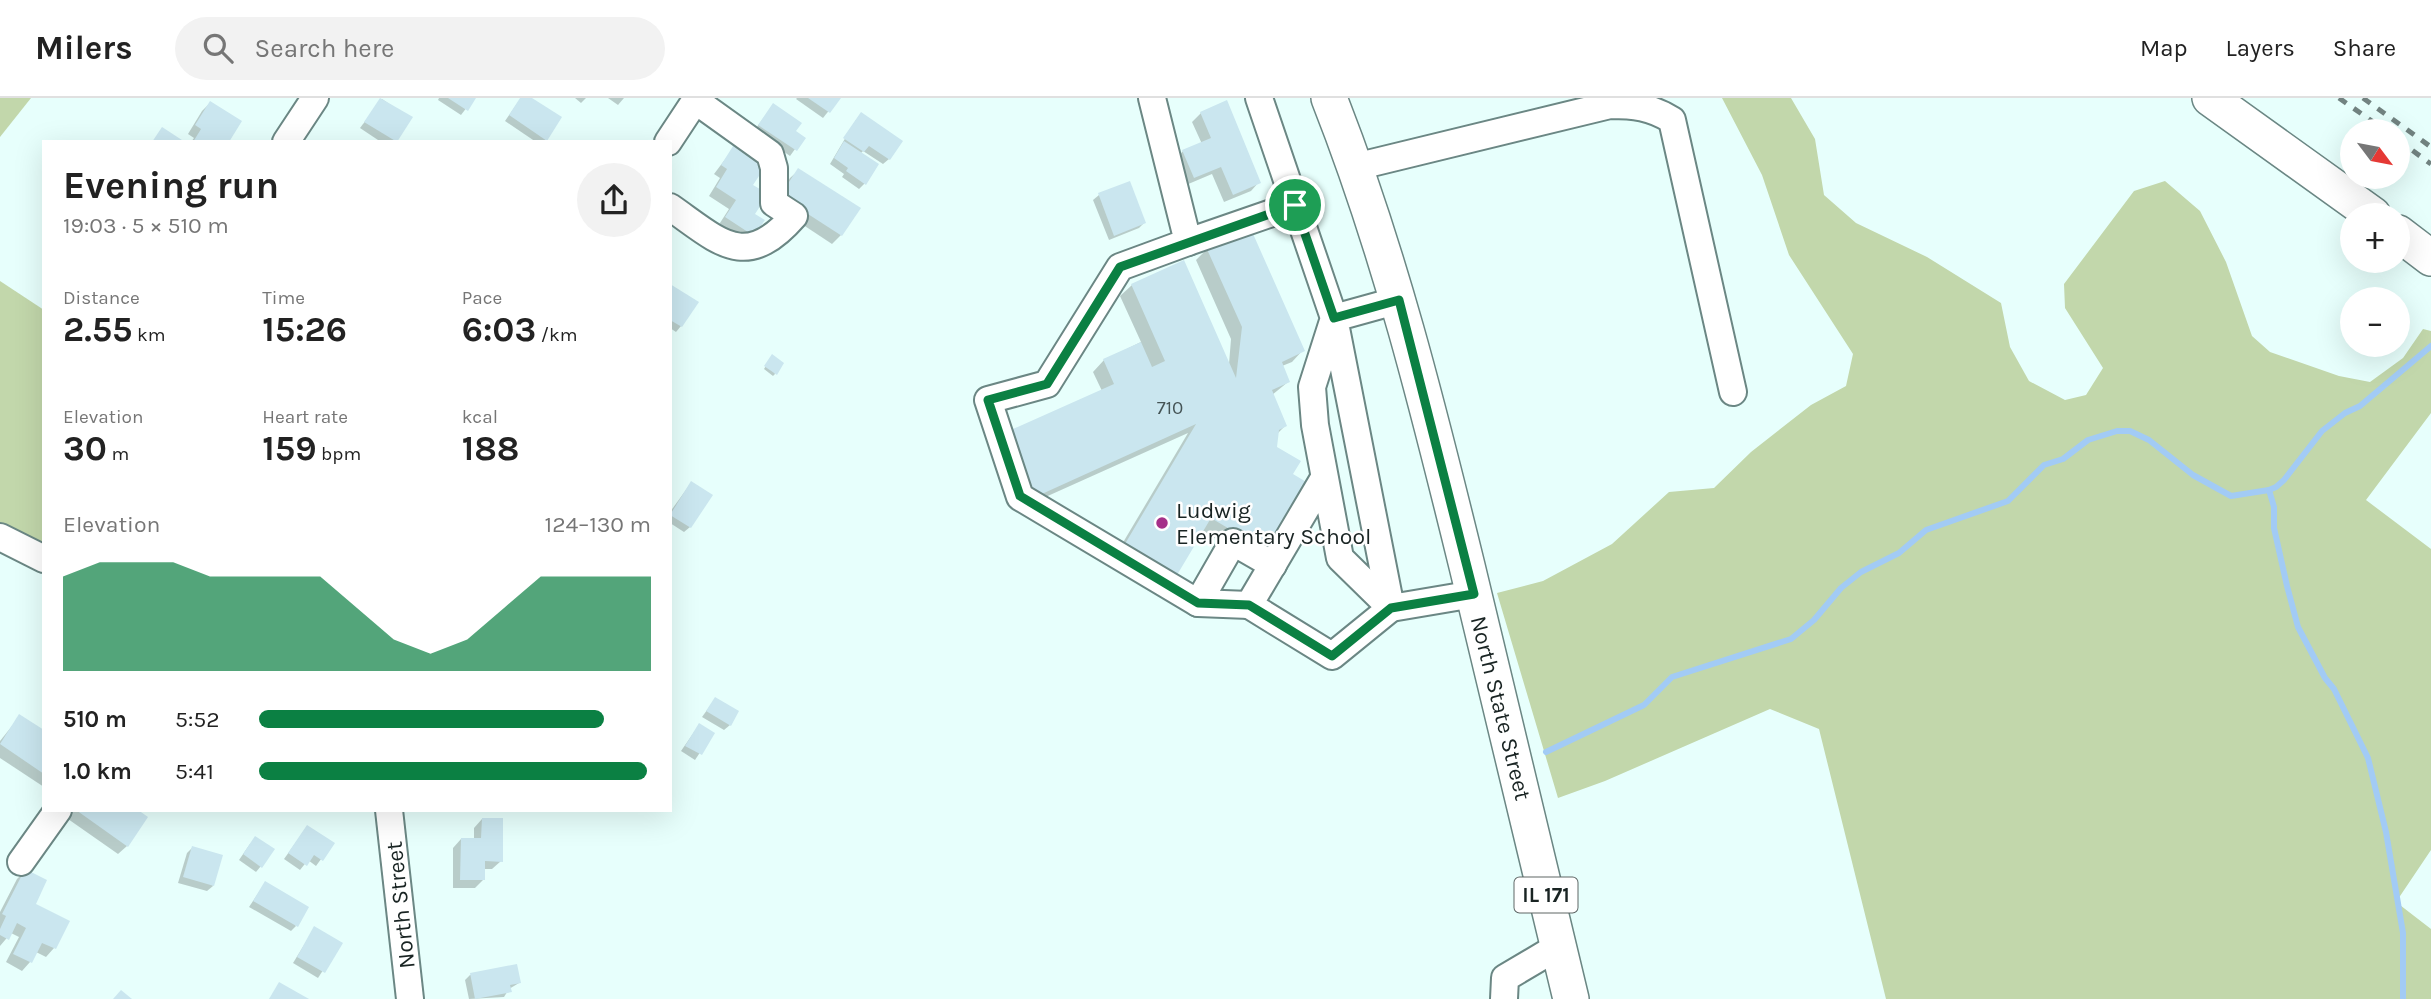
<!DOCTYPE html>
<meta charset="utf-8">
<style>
:root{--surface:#fff;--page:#f2f2f2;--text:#222;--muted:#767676;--line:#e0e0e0;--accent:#0b8043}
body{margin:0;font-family:Karla,sans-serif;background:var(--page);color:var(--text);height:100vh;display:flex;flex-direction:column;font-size:26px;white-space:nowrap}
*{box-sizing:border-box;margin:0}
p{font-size:23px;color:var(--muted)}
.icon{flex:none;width:38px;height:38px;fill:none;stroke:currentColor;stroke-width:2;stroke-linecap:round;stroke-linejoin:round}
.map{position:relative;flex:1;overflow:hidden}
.drawer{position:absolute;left:42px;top:42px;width:630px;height:672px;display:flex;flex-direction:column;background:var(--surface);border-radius:0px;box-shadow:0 7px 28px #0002}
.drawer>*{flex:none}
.needle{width:46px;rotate:122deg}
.tools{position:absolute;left:2340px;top:21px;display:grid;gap:14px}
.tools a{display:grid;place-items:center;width:70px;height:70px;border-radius:50%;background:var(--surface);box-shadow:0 7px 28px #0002;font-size:35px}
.pin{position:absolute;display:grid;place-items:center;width:60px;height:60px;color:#fff;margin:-30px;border:4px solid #fff;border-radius:50%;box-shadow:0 2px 7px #0007}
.round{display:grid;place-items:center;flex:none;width:74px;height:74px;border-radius:37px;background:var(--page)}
.overview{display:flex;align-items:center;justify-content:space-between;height:119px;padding:0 21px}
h1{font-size:38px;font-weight:700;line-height:52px}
.figures{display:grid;grid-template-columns:repeat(3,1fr);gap:10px;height:119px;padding:7px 21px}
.figures div{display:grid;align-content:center}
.figures b{font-size:35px;font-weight:700}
.figures small{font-size:19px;font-weight:400}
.figures p{font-size:19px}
.chart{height:196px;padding:14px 21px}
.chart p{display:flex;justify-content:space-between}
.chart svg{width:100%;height:126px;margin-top:7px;fill:var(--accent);opacity:.7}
ul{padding:0 21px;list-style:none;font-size:23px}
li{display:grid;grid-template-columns:112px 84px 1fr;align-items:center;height:52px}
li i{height:18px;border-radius:9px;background:var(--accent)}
header{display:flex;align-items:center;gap:42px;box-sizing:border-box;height:98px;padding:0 35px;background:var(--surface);border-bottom:2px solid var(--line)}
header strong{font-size:33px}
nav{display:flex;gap:38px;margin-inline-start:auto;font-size:24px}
.search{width:490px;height:63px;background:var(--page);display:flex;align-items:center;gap:18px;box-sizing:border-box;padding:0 24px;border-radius:38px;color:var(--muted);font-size:26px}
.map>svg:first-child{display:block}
</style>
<header>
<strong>Milers</strong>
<div class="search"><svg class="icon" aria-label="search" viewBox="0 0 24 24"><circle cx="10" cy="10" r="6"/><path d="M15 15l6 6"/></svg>Search here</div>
<nav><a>Map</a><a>Layers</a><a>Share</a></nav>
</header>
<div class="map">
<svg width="2431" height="901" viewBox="0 0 2431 901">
<rect width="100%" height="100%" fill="#e7fffc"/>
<g fill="#c2d7ab">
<path d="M 0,0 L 31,0 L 0,39 Z"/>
<path d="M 1722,0 L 1791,0 L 1815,41 L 1824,97 L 1856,125 L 1927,159 L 2001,205 L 2010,249 L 2029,283 L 2065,302 L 2086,297 L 2103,270 L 2065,210 L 2064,186 L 2134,93 L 2165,83 L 2200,113 L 2226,164 L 2252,238 L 2270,254 L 2339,278 L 2370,284 L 2403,260 L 2423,231 L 2431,233 L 2431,315 L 2366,402 L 2431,451 L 2431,752 L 2396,804 L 2431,831 L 2431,901 L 1886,901 L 1819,631 L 1770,611 L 1605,683 L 1558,700 L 1497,495 L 1543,483 L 1612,446 L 1669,394 L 1714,390 L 1751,354 L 1811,307 L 1846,288 L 1853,256 L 1789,157 L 1762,77 Z"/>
<path d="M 0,183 L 44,212 L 44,457 L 0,433 Z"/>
</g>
<g fill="#0003">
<path d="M 439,0 L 474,0 L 461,17 L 438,2 Z"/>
<path d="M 521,0 L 529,0 L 546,41 L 544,44 L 536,44 L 505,23 Z"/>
<path d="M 575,0 L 586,0 L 581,5 Z"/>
<path d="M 608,0 L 624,0 L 618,7 Z"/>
<path d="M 839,0 L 823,20 L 796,1 L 797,0 Z"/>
<path d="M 382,1 L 410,20 L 394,44 L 381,44 L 360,30 Z"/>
<path d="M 210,5 L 227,44 L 191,44 L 194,40 L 188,36 L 202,13 Z"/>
<path d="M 773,7 L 794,34 L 803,40 L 790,58 L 754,33 Z"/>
<path d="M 1201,15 L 1259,84 L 1251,93 L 1224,104 L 1212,76 L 1186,87 L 1175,62 L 1183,53 L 1202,46 L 1192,24 Z"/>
<path d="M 856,22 L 889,61 L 883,66 L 863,53 L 860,56 L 865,85 L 859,91 L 842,79 L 844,76 L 830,66 Z"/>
<path d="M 736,47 L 751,87 L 753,116 L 762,123 L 744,146 L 718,128 L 729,111 L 709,98 L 720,80 L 714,76 Z"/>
<path d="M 799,72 L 841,137 L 832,146 L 773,107 L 790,80 Z"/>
<path d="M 1129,85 L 1144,125 L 1139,130 L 1109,142 L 1093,102 L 1099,97 Z"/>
<path d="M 1207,151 L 1303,252 L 1292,264 L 1282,268 L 1288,284 L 1272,297 L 1285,328 L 1277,336 L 1255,464 L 1201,432 L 1112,463 L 1188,335 L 1021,410 L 1102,293 L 1093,274 L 1104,262 L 1141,244 L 1120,198 L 1132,187 L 1229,266 L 1231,241 L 1196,162 Z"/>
<path d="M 670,188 L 681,228 L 676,234 L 670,230 Z"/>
<path d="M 770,261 L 775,276 L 773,278 L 764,271 Z"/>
<path d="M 691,385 L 690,429 L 684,434 L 670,425 L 670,414 Z"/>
<path d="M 715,601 L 730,627 L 724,632 L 702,619 Z"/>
<path d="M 20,618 L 44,634 L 44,689 L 0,660 L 0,643 Z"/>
<path d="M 699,627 L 713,635 L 695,662 L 681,653 Z"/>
<path d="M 73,712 L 135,712 L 127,748 L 118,756 L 68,721 Z"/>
<path d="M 482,721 L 501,763 L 492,771 L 483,771 L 483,782 L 475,790 L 453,790 L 453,750 L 461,741 L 474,741 L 474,730 Z"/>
<path d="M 307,729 L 332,746 L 316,768 L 308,762 L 300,772 L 284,761 Z"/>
<path d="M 250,746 L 261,768 L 256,774 L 239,762 Z"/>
<path d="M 192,750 L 213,788 L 207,793 L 178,785 L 187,755 Z"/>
<path d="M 25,773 L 33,806 L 68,824 L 54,850 L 46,859 L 36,854 L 30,864 L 22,873 L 6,864 L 19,839 L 11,835 L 0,848 L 0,814 L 17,781 Z"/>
<path d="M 265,785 L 296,828 L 291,833 L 249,809 Z"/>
<path d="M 314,831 L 340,846 L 318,880 L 293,865 Z"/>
<path d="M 470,877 L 519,885 L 509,891 L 504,899 L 469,901 L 465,882 Z"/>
</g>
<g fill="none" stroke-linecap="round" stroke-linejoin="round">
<g stroke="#a2cbf5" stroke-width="6">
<path d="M 2269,392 L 2274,409 L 2274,430 L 2287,488 L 2298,529 L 2325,580 L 2334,591 L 2368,660 L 2386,734 L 2403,835 L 2403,901"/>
<path d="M 1546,654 L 1644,607 L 1672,579 L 1791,541 L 1814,522 L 1841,490 L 1861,474 L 1899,455 L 1926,432 L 2008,403 L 2044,367 L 2063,361 L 2088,342 L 2117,333 L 2130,333 L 2149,342 L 2193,377 L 2231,398 L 2269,392 L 2276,389 L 2284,382 L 2322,333 L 2345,315 L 2360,308 L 2431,248"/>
</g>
</g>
<g fill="#cae6ef">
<path d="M 380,0 L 413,19 L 397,44 L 364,24 Z"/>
<path d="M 448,0 L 476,0 L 468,13 Z"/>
<path d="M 520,0 L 532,0 L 562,19 L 547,43 L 509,17 Z"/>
<path d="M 808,0 L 841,0 L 830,15 Z"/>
<path d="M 1227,2 L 1261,85 L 1233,97 L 1221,69 L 1194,80 L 1182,52 L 1211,40 L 1200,14 Z"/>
<path d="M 210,3 L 242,23 L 229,44 L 193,44 L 201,31 L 195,27 Z"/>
<path d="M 773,5 L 802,25 L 796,33 L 806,40 L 797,53 L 758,27 Z"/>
<path d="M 861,14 L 903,43 L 890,62 L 869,48 L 864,54 L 843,40 Z"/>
<path d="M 162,29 L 185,44 L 152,44 Z"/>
<path d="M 844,43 L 879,66 L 866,87 L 846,73 L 848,70 L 834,60 Z"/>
<path d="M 735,45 L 767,66 L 753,87 L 768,96 L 755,116 L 765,122 L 754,138 L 725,119 L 736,102 L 716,89 L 727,71 L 721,67 Z"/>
<path d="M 798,70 L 861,110 L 842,138 L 780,98 Z"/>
<path d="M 1130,83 L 1146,125 L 1114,138 L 1098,95 Z"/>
<path d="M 1250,129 L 1305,253 L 1282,264 L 1290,284 L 1272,292 L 1287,328 L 1279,332 L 1277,349 L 1301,363 L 1293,376 L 1308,385 L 1268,454 L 1211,420 L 1174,482 L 1122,451 L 1196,326 L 1033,400 L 1004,335 L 1114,286 L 1103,261 L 1141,244 L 1152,269 L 1165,263 L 1131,186 L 1184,162 L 1236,280 L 1242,229 L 1206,149 Z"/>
<path d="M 670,186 L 699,204 L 682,229 L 670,222 Z"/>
<path d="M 772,256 L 784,265 L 777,277 L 764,268 Z"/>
<path d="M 691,383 L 713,397 L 691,430 L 670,417 Z"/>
<path d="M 715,599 L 739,613 L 731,628 L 706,613 Z"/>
<path d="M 19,616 L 44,632 L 44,676 L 0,646 Z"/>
<path d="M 699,625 L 715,635 L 702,657 L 685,648 Z"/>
<path d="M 76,712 L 138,712 L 148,719 L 128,749 Z"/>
<path d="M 482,720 L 503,720 L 503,764 L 485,763 L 485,782 L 460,782 L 461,740 L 481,740 Z"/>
<path d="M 307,727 L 335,745 L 323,763 L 314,757 L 307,768 L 288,755 Z"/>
<path d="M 255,738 L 275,751 L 262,770 L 243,756 Z"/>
<path d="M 192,748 L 223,757 L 214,788 L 183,779 Z"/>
<path d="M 25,771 L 47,782 L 36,806 L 70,823 L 56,851 L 42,845 L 32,865 L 13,856 L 26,830 L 17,825 L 9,842 L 0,837 L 0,831 L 6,818 L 2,816 Z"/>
<path d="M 265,783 L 309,809 L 298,829 L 253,803 Z"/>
<path d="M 314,828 L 343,845 L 325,875 L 297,859 Z"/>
<path d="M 517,866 L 521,885 L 510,887 L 512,894 L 475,901 L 470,875 Z"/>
<path d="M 279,884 L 309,901 L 269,901 Z"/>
<path d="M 121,892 L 132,901 L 113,901 Z"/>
</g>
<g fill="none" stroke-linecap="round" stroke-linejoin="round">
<defs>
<g id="minor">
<path d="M 1152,0 L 1188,144 L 1120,169 L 1047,286 L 988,302 L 1020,399 L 1198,505 L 1249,507"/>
<path d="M 1259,0 L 1334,220 L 1312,289 L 1315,327 L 1340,460 L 1391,510 L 1332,558 L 1249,507 L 1324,380"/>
<path d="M 286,44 L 315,0"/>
<path d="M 668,44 L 697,0"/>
<path d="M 1355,69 L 1610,7 C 1634,7 1651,9 1672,22 L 1733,294"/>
<path d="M 670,109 C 719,143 745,174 794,118 L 774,105 L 774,70 L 770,56 L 696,3"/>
<path d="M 1188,144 L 1295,107"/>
<path d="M 1399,202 L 1334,220 L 1391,510 L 1474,496"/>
<path d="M 0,439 L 44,461"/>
<path d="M 1198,505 L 1233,444 L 1273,467"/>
<path d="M 389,712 L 410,901"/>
<path d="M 21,764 L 58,712"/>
<path d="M 1504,901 L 1505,880 L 1559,848"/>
</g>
<g id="major">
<path d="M 1329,0 C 1389,152 1428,309 1467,468 C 1502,612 1537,756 1571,901"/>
<path d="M 2210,0 L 2373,117"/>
<path d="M 2398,135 L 2431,160"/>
</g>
</defs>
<use href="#minor" stroke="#6b8784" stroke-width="30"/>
<use href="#major" stroke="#6b8784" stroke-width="38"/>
<use href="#minor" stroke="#fff" stroke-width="26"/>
<use href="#major" stroke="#fff" stroke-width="35"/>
<g stroke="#728381" stroke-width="5" stroke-dasharray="9 9" stroke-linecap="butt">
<path d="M 2339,0 L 2386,33"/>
<path d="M 2363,0 L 2431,49"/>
<path d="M 2398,42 L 2431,66"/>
</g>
</g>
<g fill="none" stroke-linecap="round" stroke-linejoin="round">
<defs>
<path id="route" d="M 1295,107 L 1334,220 L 1399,202 L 1474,496 L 1391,510 L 1332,558 L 1249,507 L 1198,505 L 1020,398 L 988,302 L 1047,286 L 1120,169 Z"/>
</defs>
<use href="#route" stroke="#fff" stroke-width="14"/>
<use href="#route" stroke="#0b8043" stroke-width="9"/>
</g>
<circle fill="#a53089" stroke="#fff" stroke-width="2.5" cx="1162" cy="425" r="7"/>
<g text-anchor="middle" stroke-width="5" stroke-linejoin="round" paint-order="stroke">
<g font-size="19" fill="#455456">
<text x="1170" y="316">710</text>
</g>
<rect fill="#fff" stroke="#5e6665" stroke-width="2" x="1514.5" y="779.5" width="63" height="35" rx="5"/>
<g font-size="21" font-weight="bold" fill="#192423">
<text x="1546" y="804">IL 171</text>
</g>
<g font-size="23" fill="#192423" stroke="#fff" text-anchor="start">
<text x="1176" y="420">Ludwig<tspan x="1176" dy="26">Elementary School</tspan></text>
</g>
<g font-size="23" fill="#192423" stroke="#fff">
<text transform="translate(1501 610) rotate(76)" y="8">North State Street</text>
<text transform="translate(400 807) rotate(-96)" y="8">North Street</text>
</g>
</g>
</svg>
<div class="tools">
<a><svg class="needle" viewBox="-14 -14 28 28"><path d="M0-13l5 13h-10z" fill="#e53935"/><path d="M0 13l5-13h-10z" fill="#767676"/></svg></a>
<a>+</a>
<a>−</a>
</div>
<div class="pin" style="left:1295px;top:107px;background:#1e9e55"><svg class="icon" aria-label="arrive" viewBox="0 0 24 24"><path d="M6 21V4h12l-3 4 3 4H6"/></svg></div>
<section class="drawer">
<div class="overview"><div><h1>Evening run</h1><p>19:03 · 5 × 510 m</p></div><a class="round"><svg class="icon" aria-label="share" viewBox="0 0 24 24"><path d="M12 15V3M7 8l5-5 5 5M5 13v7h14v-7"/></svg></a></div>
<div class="figures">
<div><p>Distance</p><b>2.55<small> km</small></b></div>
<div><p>Time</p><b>15:26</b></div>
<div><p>Pace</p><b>6:03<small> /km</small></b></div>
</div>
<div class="figures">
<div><p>Elevation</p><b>30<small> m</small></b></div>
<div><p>Heart rate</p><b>159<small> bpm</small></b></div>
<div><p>kcal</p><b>188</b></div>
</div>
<div class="chart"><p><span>Elevation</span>124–130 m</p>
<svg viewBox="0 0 160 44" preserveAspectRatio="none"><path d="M0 44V11L10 6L20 6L30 6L40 11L50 11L60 11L70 11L80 22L90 33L100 38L110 33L120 22L130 11L140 11L150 11L160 11V44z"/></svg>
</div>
<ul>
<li><b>510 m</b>5:52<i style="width:88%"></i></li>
<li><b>1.0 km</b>5:41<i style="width:99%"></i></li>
</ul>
</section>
</div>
